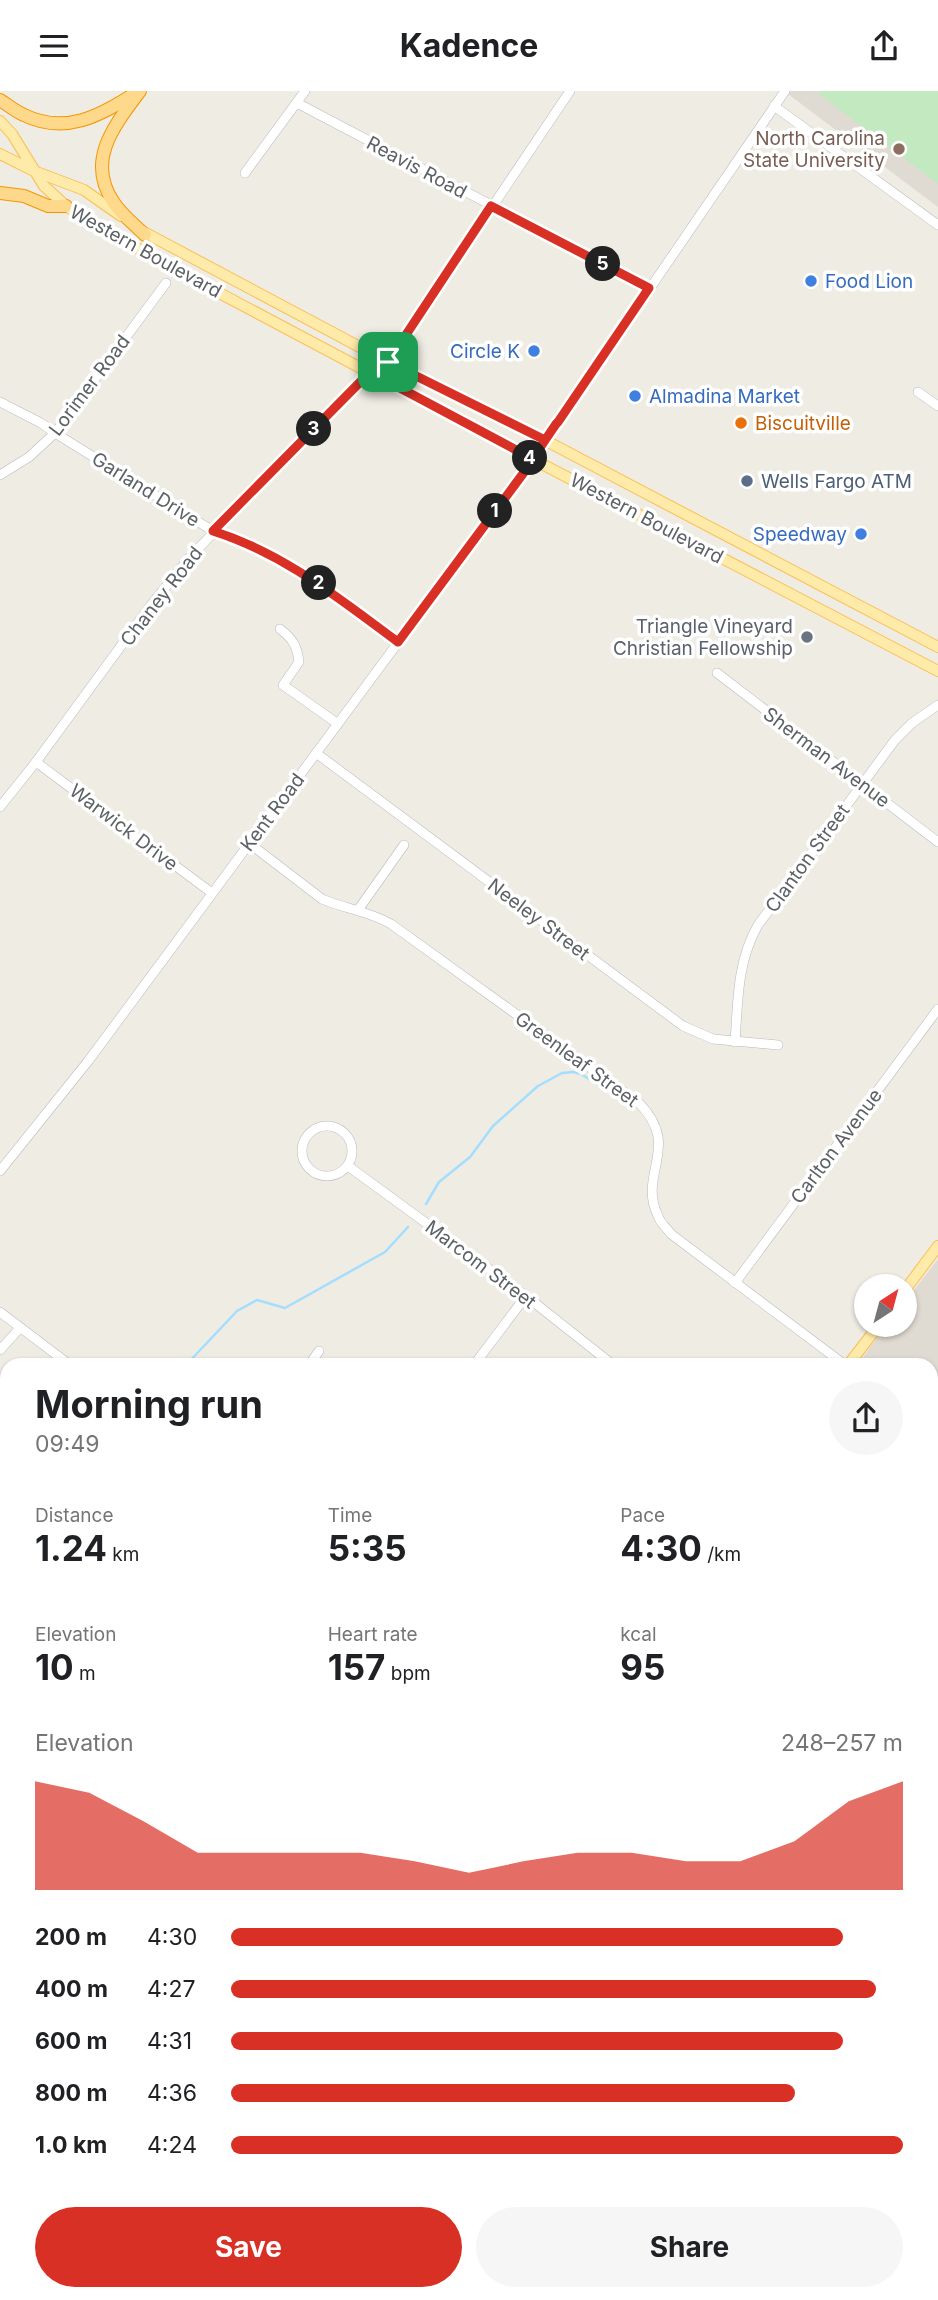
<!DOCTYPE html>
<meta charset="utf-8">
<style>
:root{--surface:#fff;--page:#f6f6f6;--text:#202124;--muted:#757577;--accent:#d93025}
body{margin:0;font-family:Inter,sans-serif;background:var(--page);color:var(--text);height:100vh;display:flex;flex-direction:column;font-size:26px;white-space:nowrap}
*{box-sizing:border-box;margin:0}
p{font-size:23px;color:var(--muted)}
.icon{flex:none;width:38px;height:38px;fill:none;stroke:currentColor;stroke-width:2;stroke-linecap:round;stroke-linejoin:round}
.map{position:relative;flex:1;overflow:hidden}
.sheet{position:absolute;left:0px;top:1267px;width:938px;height:943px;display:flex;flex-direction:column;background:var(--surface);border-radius:21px 21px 0 0;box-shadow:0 2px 5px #0004}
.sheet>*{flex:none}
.needle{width:46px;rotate:36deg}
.fabs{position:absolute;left:854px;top:1183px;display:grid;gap:14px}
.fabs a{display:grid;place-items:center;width:63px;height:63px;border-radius:50%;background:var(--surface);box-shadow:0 2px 5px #0004;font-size:35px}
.pin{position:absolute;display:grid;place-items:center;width:60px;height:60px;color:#fff;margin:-30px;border-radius:14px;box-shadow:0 4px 10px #0006}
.km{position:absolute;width:35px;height:35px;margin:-18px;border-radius:50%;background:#222;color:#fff;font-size:19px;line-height:35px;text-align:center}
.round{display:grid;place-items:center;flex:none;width:74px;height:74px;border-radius:37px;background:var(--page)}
.overview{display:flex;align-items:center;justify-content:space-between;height:119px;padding:0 35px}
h1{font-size:38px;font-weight:700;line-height:52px}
.metrics{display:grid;grid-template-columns:repeat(3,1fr);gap:10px;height:119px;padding:7px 35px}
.metrics div{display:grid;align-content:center}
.metrics b{font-size:35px;font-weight:700}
.metrics small{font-size:19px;font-weight:400}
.metrics p{font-size:19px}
.chart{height:196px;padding:14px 35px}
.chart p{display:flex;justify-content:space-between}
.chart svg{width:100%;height:126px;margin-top:7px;fill:var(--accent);opacity:.7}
.primary-button{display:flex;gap:14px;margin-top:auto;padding:14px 35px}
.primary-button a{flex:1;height:80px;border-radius:42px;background:var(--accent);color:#fff;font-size:28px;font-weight:700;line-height:80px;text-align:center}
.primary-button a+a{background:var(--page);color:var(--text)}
ul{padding:0 35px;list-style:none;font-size:23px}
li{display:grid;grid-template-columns:112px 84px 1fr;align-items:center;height:52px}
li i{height:18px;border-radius:9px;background:var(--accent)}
header{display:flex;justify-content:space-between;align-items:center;height:91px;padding:0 35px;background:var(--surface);font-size:32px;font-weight:700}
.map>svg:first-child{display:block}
</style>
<header><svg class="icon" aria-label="menu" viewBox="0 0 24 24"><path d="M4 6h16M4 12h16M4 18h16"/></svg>Kadence<svg class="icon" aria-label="share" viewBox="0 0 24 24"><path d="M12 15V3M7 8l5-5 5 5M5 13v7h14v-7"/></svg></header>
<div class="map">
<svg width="938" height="2209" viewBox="0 0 938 2209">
<rect width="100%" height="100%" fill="#efece4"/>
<g fill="#e0dbd2">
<path d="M 784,0 L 938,0 L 938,116 Z"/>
<path d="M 938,1168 L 938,1530 L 931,1524 L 931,1274 L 857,1274 L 887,1234 L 905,1234 L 905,1211 Z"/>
</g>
<path fill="#c2e9bf" d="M 821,0 L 938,0 L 938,93 L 819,3 Z"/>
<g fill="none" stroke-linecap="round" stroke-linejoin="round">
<g stroke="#a4deff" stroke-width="2.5">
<path d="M 426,1113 L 439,1091 L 470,1066 L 493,1035 L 538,995 L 562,982 L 573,981 L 581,983 L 608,1000"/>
<path d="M 186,1274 L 237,1220 L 257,1209 L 285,1217 L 385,1161 L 408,1136"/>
<path d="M 0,1564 L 7,1555"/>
<path d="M 0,1946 L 7,1944"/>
</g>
<defs>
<g id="minor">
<path d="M 297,12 L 649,197"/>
<path d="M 774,15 L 938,134"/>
<path d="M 245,82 L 305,0"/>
<path d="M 388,271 L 570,0"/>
<path d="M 918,301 L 938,315"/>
<path d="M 0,311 L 41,332 L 55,342 L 213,440 L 260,458 L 312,487 L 398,551"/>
<path d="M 0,384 L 29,366 L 55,342 L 166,192"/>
<path d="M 280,538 C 293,548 297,555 299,571 L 283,594 L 338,633"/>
<path d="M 717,582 L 938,751"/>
<path d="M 316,662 L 683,935 L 713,948 L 778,954"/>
<path d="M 36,671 L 212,802"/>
<path d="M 0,716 L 36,671 L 151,514 L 190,466 L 370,281"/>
<path d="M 249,752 L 322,808 C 345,818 369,820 391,833 L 638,1011 C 683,1056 637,1082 658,1125 C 660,1132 667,1137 671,1143 L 845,1274"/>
<path d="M 358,819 L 404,754"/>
<path d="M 735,951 C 738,909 737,871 758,834 L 895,649 L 912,632 L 938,614"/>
<circle cx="327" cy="1060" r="25"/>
<path d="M 348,1075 L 526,1205 L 613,1274"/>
<path d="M 0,1080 L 89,969 L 525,380 L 785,0"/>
<path d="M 735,1192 L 938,918"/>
<path d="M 0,1221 L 70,1274"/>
<path d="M 0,1259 L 20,1237"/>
<path d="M 309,1274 L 319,1260"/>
<path d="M 474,1274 L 526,1205"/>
<path d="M 0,1300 L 7,1310"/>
<path d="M 0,1442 L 7,1432"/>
<path d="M 931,1531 L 938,1536"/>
<path d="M 931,1625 L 938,1620"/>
<path d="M 931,1787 L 938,1782"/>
<path d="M 0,2198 L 7,2199"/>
<path d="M 37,2203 L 47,2209"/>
<path d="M 795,2203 L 796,2209"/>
<path d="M 425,2209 L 429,2203"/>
</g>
<g id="major">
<path d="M 0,30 L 12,43 L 44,95 L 66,115 L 82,125 L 159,170 L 519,361 L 938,580"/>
<path d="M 0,63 L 34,80 L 84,99 L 121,125"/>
<path d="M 140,139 L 388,271 L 535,344 L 938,556"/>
<path d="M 905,1199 L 938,1155"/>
<path d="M 848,1274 L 879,1234"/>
<path d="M 0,1840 L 7,1841"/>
</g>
<g id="highway">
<path d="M 140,0 C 114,35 85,70 114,112 C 122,124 135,134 145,144"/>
<path d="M 0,9 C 8,14 15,20 24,24 C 65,44 100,25 134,3"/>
<path d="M 0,102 L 24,105 L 48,115 L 66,115"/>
</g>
</defs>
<use href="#minor" stroke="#b6babf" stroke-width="10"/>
<use href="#major" stroke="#fbbf52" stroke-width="12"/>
<use href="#highway" stroke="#f39600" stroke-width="14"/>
<use href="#minor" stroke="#fff" stroke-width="9"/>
<use href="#major" stroke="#ffeba9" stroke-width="10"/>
<use href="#highway" stroke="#ffd98b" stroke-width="12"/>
</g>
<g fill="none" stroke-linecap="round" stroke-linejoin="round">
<defs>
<path id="route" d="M 388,271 L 545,349 L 525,380 L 398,551 C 338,507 285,463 213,440 L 370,281 L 533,368 C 540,356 548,345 556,333 L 558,331 L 649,197 L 491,115 L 388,271"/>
</defs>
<use href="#route" stroke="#fff" stroke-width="14"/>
<use href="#route" stroke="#d93025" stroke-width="9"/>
</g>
<circle fill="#8d6e63" stroke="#fff" stroke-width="2.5" cx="899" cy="58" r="7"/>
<g fill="#3f7fe0" stroke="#fff" stroke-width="2.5">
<circle cx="811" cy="190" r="7"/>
<circle cx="534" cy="260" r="7"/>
<circle cx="635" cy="305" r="7"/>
<circle cx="861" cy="443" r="7"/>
</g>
<circle fill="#e8710a" stroke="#fff" stroke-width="2.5" cx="741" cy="332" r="7"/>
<circle fill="#5c6f8a" stroke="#fff" stroke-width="2.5" cx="747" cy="390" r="7"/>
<circle fill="#6b7280" stroke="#fff" stroke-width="2.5" cx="807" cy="546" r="7"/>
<g text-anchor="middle" stroke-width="7" stroke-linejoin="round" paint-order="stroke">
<g font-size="19" fill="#785e54" stroke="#fff" text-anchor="end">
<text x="885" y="54">North Carolina<tspan x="885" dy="22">State University</tspan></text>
</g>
<g font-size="19" fill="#5c6165" stroke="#fff">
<text transform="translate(417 76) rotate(28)" y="7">Reavis Road</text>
<text transform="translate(146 160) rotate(29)" y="7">Western Boulevard</text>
<text transform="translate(89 294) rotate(-53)" y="7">Lorimer Road</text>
<text transform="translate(146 398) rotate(32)" y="7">Garland Drive</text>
<text transform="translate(647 427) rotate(28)" y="7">Western Boulevard</text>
<text transform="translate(161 505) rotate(-52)" y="7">Chaney Road</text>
<text transform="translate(827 666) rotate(37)" y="7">Sherman Avenue</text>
<text transform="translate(272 721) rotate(-53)" y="7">Kent Road</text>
<text transform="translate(124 736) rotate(37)" y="7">Warwick Drive</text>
<text transform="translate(807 767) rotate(-54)" y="7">Clanton Street</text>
<text transform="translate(539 828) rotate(37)" y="7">Neeley Street</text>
<text transform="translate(577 968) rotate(36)" y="7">Greenleaf Street</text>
<text transform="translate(836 1055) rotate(-53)" y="7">Carlton Avenue</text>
<text transform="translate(481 1173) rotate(37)" y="7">Marcom Street</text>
</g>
<g font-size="19" fill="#366cbe" stroke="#fff" text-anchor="start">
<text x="825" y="197">Food Lion</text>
<text x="520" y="267" text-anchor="end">Circle K</text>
<text x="649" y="312">Almadina Market</text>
<text x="847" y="450" text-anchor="end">Speedway</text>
</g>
<g font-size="19" fill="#c56008" stroke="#fff" text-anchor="start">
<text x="755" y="339">Biscuitville</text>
</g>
<g font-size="19" fill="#4e5e75" stroke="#fff" text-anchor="start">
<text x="761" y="397">Wells Fargo ATM</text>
</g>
<g font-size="19" fill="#5b616d" stroke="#fff" text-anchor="end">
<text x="793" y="542">Triangle Vineyard<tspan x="793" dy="22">Christian Fellowship</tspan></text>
</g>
</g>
</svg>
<div class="fabs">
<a><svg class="needle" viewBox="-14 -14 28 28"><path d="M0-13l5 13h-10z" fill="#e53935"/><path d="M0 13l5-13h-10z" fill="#757577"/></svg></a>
</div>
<div class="pin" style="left:388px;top:271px;background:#1e9e55"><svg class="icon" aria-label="arrive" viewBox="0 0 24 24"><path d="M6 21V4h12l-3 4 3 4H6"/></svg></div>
<b class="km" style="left:495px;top:420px">1</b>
<b class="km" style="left:319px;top:492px">2</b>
<b class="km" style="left:314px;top:338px">3</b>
<b class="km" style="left:530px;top:367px">4</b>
<b class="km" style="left:603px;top:173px">5</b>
<section class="sheet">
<div class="overview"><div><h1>Morning run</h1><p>09:49</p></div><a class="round"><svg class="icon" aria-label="share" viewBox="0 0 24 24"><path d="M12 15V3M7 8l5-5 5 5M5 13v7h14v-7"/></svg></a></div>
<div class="metrics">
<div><p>Distance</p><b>1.24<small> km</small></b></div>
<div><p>Time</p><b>5:35</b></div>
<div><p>Pace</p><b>4:30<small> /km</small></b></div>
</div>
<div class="metrics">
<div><p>Elevation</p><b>10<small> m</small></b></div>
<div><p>Heart rate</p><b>157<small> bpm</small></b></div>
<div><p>kcal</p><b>95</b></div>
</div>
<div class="chart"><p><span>Elevation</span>248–257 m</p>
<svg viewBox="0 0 160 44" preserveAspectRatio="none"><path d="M0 44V6L10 10L20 20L30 31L40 31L50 31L60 31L70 34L80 38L90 34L100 31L110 31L120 34L130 34L140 27L150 13L160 6V44z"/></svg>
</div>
<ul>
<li><b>200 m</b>4:30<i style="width:91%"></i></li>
<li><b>400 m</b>4:27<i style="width:96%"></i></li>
<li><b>600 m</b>4:31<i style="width:91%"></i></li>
<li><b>800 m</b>4:36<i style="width:84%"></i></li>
<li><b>1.0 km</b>4:24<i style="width:100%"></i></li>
</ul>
<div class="primary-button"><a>Save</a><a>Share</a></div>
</section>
</div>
